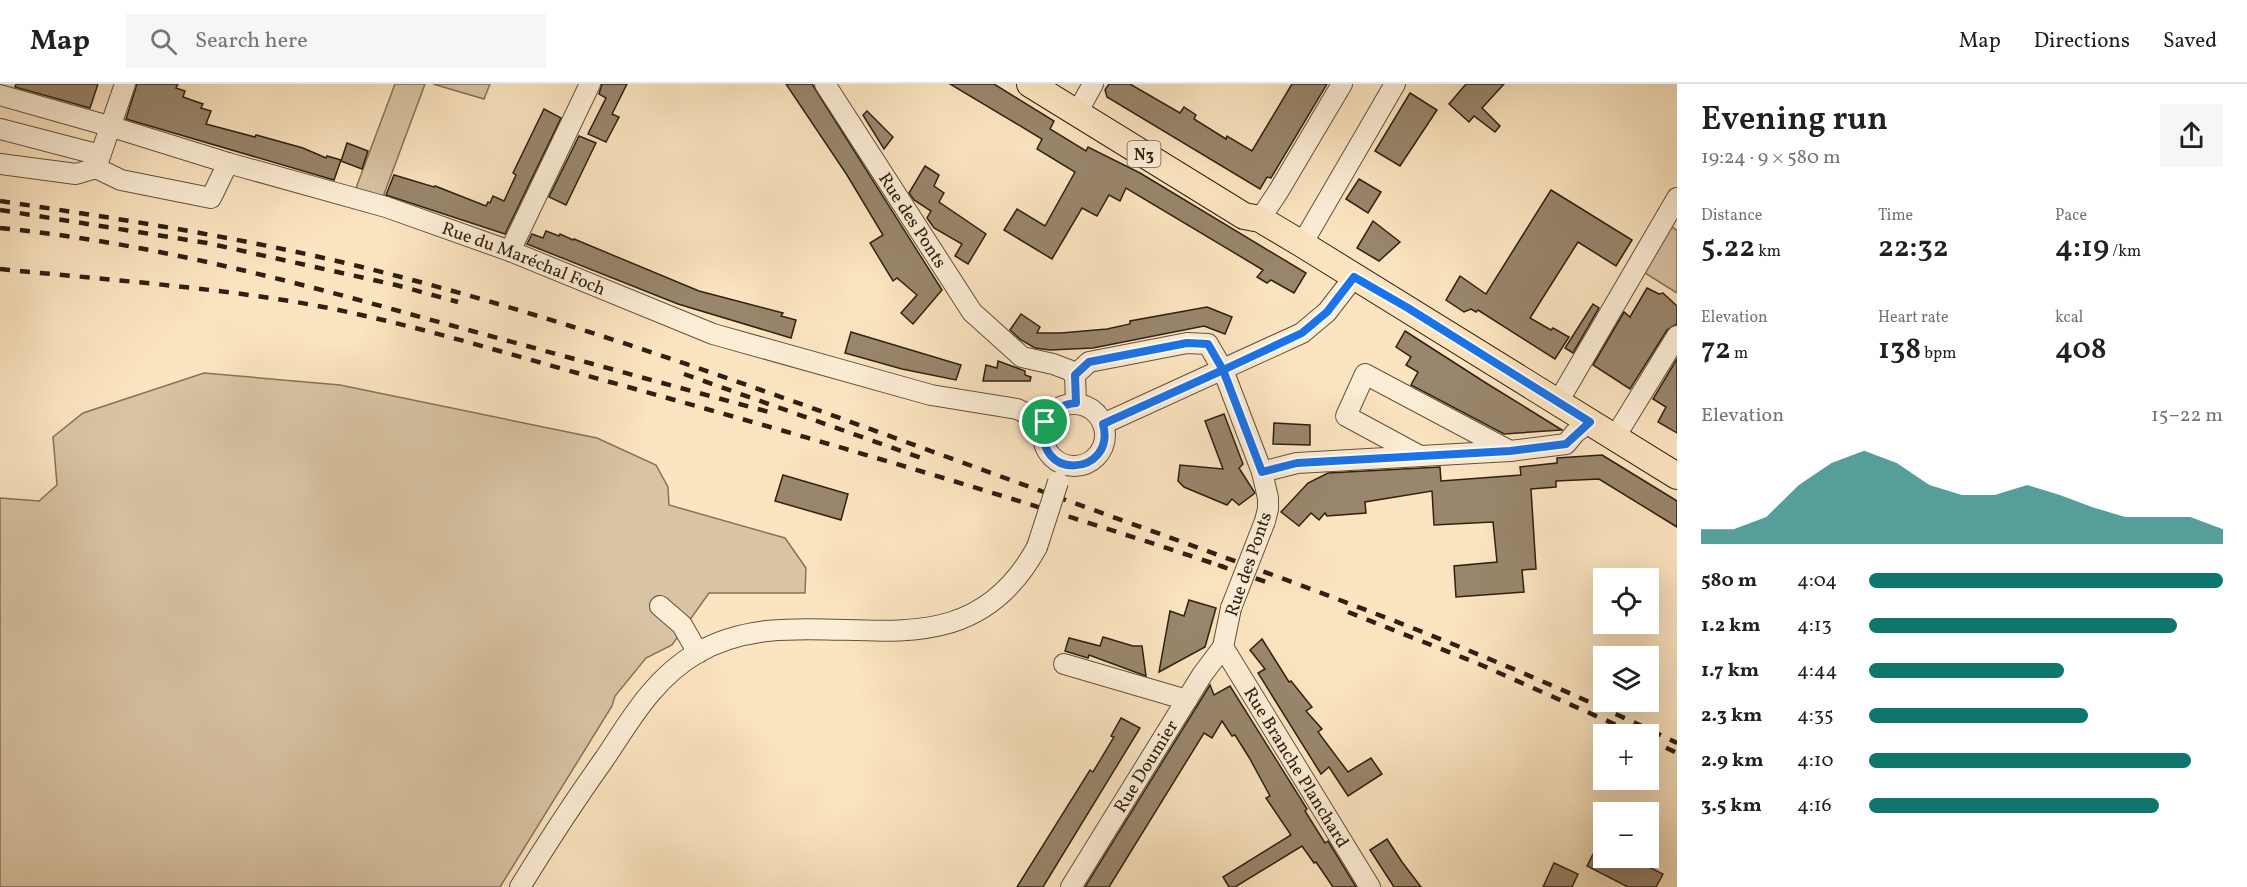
<!DOCTYPE html>
<meta charset="utf-8">
<style>
:root{--surface:#fff;--page:#f6f6f6;--text:#202124;--muted:#757577;--line:#e0e0e0;--accent:#0f766e}
body{margin:0;font-family:Vollkorn,serif;background:var(--page);color:var(--text);height:100vh;display:flex;flex-direction:column;font-size:22px;white-space:nowrap}
*{box-sizing:border-box;margin:0}
p{font-size:20px;color:var(--muted)}
.icon{flex:none;width:33px;height:33px;fill:none;stroke:currentColor;stroke-width:2;stroke-linecap:round;stroke-linejoin:round}
.map{position:relative;flex:1;overflow:hidden}
.sheet{display:flex;flex-direction:column;background:var(--surface);width:570px}
.sheet>*{flex:none}
.fabs{position:absolute;left:1593px;top:484px;display:grid;gap:12px}
.fabs a{display:grid;place-items:center;width:66px;height:66px;border-radius:0px;background:var(--surface);box-shadow:0 6px 24px #0002;font-size:30px}
.pin{position:absolute;display:grid;place-items:center;width:51px;height:51px;color:#fff;margin:-26px;border:3px solid #fff;border-radius:50%;box-shadow:0 2px 6px #0007}
.round{display:grid;place-items:center;flex:none;width:63px;height:63px;border-radius:0px;background:var(--page)}
.headline{display:flex;align-items:center;justify-content:space-between;height:102px;padding:0 24px}
h1{font-size:33px;font-weight:600;line-height:45px}
.metrics{display:grid;grid-template-columns:repeat(3,1fr);gap:9px;height:102px;padding:6px 24px}
.metrics div{display:grid;align-content:center}
.metrics b{font-size:30px;font-weight:600}
.metrics small{font-size:16px;font-weight:400}
.metrics p{font-size:16px}
.chart{height:168px;padding:12px 24px}
.chart p{display:flex;justify-content:space-between}
.chart svg{width:100%;height:108px;margin-top:6px;fill:var(--accent);opacity:.7}
ul{padding:0 24px;list-style:none;font-size:20px}
li{display:grid;grid-template-columns:96px 72px 1fr;align-items:center;height:45px}
li i{height:15px;border-radius:8px;background:var(--accent)}
header{display:flex;align-items:center;gap:36px;box-sizing:border-box;height:84px;padding:0 30px;background:var(--surface);border-bottom:2px solid var(--line)}
header strong{font-size:28px}
nav{display:flex;gap:33px;margin-inline-start:auto;font-size:21px}
.search{width:420px;height:54px;background:var(--page);display:flex;align-items:center;gap:15px;box-sizing:border-box;padding:0 21px;border-radius:0px;color:var(--muted);font-size:22px}
main{display:flex;flex:1;min-height:0}
.map>svg:first-child{display:block}
</style>
<header>
<strong>Map</strong>
<div class="search"><svg class="icon" aria-label="search" viewBox="0 0 24 24"><circle cx="10" cy="10" r="6"/><path d="M15 15l6 6"/></svg>Search here</div>
<nav><a>Map</a><a>Directions</a><a>Saved</a></nav>
</header>
<main>
<div class="map">
<svg width="1677" height="803" viewBox="0 0 1677 803">
<rect width="100%" height="100%" fill="#fbe4c0"/>
<filter id="stains"><feTurbulence type="fractalNoise" baseFrequency=".00333" numOctaves="4"/><feColorMatrix values="0 0 0 0 .2 0 0 0 0 .09 0 0 0 0 .02 0 0 0 .5 -.17"/></filter>
<radialGradient id="worn" r=".72"><stop offset=".6" stop-color="#630" stop-opacity="0"/><stop offset="1" stop-color="#630" stop-opacity=".3"/></radialGradient>
<g fill="#d8c3a2" stroke="#84725a" stroke-width="1.5">
<path d="M 395,0 L 425,0 L 383,113 L 356,104 Z"/>
<path d="M 433,0 L 490,0 L 484,15 Z"/>
<path d="M 1665,139 L 1677,146 L 1677,209 L 1637,184 Z"/>
<path d="M 204,289 L 340,301 L 597,354 L 656,381 L 668,403 L 669,421 L 785,454 L 806,484 L 805,509 L 709,509 L 672,561 L 646,574 L 615,612 L 612,622 L 500,803 L 0,803 L 0,414 L 39,417 L 57,401 L 53,353 L 83,329 Z"/>
</g>
<g fill="#99866c" stroke="#2f2012" stroke-width="1.5">
<path d="M 16,0 L 98,0 L 90,24 L 15,3 Z"/>
<path d="M 137,0 L 178,0 L 176,4 L 185,7 L 183,13 L 203,20 L 201,24 L 211,27 L 206,40 L 255,53 L 256,51 L 303,64 L 326,74 L 327,72 L 341,76 L 334,96 L 126,35 Z"/>
<path d="M 602,0 L 627,0 L 612,30 L 619,33 L 606,58 L 588,50 L 606,14 L 599,10 Z"/>
<path d="M 786,0 L 812,0 L 942,206 L 913,240 L 901,229 L 917,211 L 897,194 L 893,197 L 870,159 L 883,151 L 847,91 Z"/>
<path d="M 950,0 L 994,0 L 1054,37 L 1050,45 L 1086,67 L 1088,63 L 1140,89 L 1306,189 L 1294,209 L 1271,196 L 1267,199 L 1257,193 L 1263,186 L 1126,104 L 1120,117 L 1109,111 L 1097,132 L 1082,124 L 1052,175 L 1004,146 L 1017,125 L 1045,142 L 1075,88 L 1037,65 L 1042,55 Z"/>
<path d="M 1109,0 L 1130,0 L 1180,29 L 1184,23 L 1196,31 L 1194,35 L 1226,55 L 1227,52 L 1252,67 L 1292,0 L 1327,0 L 1271,94 L 1267,93 L 1260,105 L 1107,13 L 1105,6 Z"/>
<path d="M 1466,0 L 1504,0 L 1482,24 L 1500,42 L 1495,48 L 1474,32 L 1469,38 L 1449,20 Z"/>
<path d="M 1410,9 L 1437,26 L 1400,82 L 1375,67 Z"/>
<path d="M 544,25 L 561,34 L 505,150 L 386,111 L 394,91 L 434,103 L 435,102 L 486,122 L 488,118 L 490,119 L 493,112 L 504,117 L 516,91 L 513,89 Z"/>
<path d="M 867,27 L 893,53 L 884,65 L 863,31 Z"/>
<path d="M 579,52 L 596,59 L 566,121 L 549,113 Z"/>
<path d="M 347,59 L 368,67 L 362,85 L 341,77 Z"/>
<path d="M 925,82 L 939,91 L 934,102 L 944,109 L 939,118 L 986,150 L 968,180 L 955,172 L 962,160 L 934,144 L 927,134 L 931,127 L 914,116 L 909,109 Z"/>
<path d="M 1359,95 L 1381,108 L 1368,129 L 1346,115 Z"/>
<path d="M 1551,106 L 1632,156 L 1616,182 L 1578,158 L 1530,234 L 1551,246 L 1553,244 L 1569,253 L 1555,275 L 1478,226 L 1476,228 L 1471,225 L 1464,228 L 1446,216 L 1460,192 L 1486,210 Z"/>
<path d="M 1373,137 L 1400,158 L 1379,177 L 1357,164 Z"/>
<path d="M 546,147 L 559,152 L 560,150 L 573,156 L 574,155 L 699,207 L 783,229 L 781,232 L 796,236 L 791,254 L 678,220 L 527,160 L 532,150 L 543,154 Z"/>
<path d="M 1647,204 L 1659,210 L 1663,209 L 1677,222 L 1677,240 L 1667,246 L 1630,305 L 1593,281 L 1624,228 L 1630,233 Z"/>
<path d="M 1593,220 L 1599,224 L 1573,269 L 1565,264 Z"/>
<path d="M 1207,223 L 1232,233 L 1225,250 L 1204,242 L 1093,264 L 1050,266 L 1035,264 L 1021,256 L 1010,246 L 1021,230 L 1040,243 L 1037,249 L 1061,249 L 1107,245 L 1130,240 L 1130,237 Z"/>
<path d="M 1405,247 L 1486,299 L 1562,346 L 1504,350 L 1411,301 L 1418,288 L 1406,281 L 1411,273 L 1396,263 Z"/>
<path d="M 851,248 L 961,281 L 956,296 L 902,285 L 845,269 Z"/>
<path d="M 1677,275 L 1677,349 L 1658,338 L 1666,323 L 1653,315 Z"/>
<path d="M 998,277 L 1025,287 L 1025,291 L 1031,293 L 1030,297 L 983,297 L 986,281 L 997,284 Z"/>
<path d="M 1224,330 L 1243,380 L 1239,384 L 1255,409 L 1239,421 L 1232,415 L 1227,421 L 1184,403 L 1178,397 L 1180,381 L 1223,385 L 1205,337 Z"/>
<path d="M 1274,339 L 1310,341 L 1310,361 L 1273,360 Z"/>
<path d="M 1602,371 L 1677,417 L 1677,443 L 1599,395 L 1556,397 L 1556,403 L 1531,405 L 1536,485 L 1522,486 L 1524,508 L 1456,513 L 1454,482 L 1497,478 L 1493,438 L 1434,441 L 1432,407 L 1365,418 L 1366,429 L 1327,432 L 1325,429 L 1319,436 L 1311,429 L 1299,442 L 1281,428 L 1308,399 L 1328,389 L 1440,383 L 1441,397 L 1521,391 L 1520,383 L 1557,379 L 1557,374 Z"/>
<path d="M 783,391 L 848,410 L 841,436 L 775,417 Z"/>
<path d="M 1189,516 L 1216,524 L 1205,563 L 1159,588 L 1170,527 L 1184,532 Z"/>
<path d="M 1103,553 L 1133,562 L 1142,562 L 1146,592 L 1089,571 L 1088,574 L 1065,567 L 1069,554 L 1100,562 Z"/>
<path d="M 1262,555 L 1289,598 L 1291,597 L 1312,623 L 1306,627 L 1322,645 L 1318,648 L 1348,688 L 1371,674 L 1382,690 L 1348,712 L 1329,683 L 1321,690 L 1258,589 L 1265,585 L 1250,566 Z"/>
<path d="M 1210,601 L 1214,611 L 1230,602 L 1307,725 L 1305,727 L 1325,759 L 1328,757 L 1356,803 L 1333,803 L 1316,778 L 1314,779 L 1302,762 L 1235,803 L 1229,803 L 1223,793 L 1291,751 L 1266,714 L 1270,712 L 1250,675 L 1235,651 L 1232,652 L 1222,637 L 1212,654 L 1204,649 L 1109,803 L 1085,803 Z"/>
<path d="M 1121,634 L 1140,644 L 1043,803 L 1017,803 L 1090,686 L 1093,688 L 1114,653 L 1111,652 Z"/>
<path d="M 1604,749 L 1604,774 L 1631,774 L 1663,790 L 1656,803 L 1628,803 L 1587,782 Z"/>
<path d="M 1387,755 L 1402,778 L 1421,803 L 1394,803 L 1370,766 Z"/>
<path d="M 1554,779 L 1578,790 L 1572,803 L 1543,803 Z"/>
</g>
<g fill="none" stroke-linecap="round" stroke-linejoin="round">
<defs>
<g id="minor">
<path d="M 125,0 L 96,84 L 121,96 L 211,114 L 228,79"/>
<path id="s1" d="M 825,0 L 972,228 L 1022,273 L 1053,280 L 1069,286 L 1075,291"/>
<path id="s2" d="M 0,11 L 109,42 L 228,79 L 386,123 L 510,167 L 713,250 L 931,311 L 1017,325 L 1045,338"/>
<path d="M 1077,29 L 1093,0"/>
<path d="M 0,45 L 100,71"/>
<path d="M 0,80 L 76,90 L 96,84"/>
<path d="M 1260,135 L 1278,108 L 1342,0"/>
<path d="M 1302,160 L 1395,0"/>
<path d="M 510,167 L 590,0"/>
<path d="M 1558,318 L 1677,114"/>
<path d="M 1076,319 L 1075,291 L 1089,278 L 1187,259 L 1208,260 L 1223,286 L 1262,388 L 1268,414 L 1268,425 L 1265,437"/>
<circle cx="1074" cy="351" r="31"/>
<path d="M 1103,340 L 1302,249 L 1327,228 L 1354,193"/>
<path d="M 1615,353 L 1677,252"/>
<path d="M 1420,372 L 1346,332 L 1365,290 L 1510,367"/>
<path d="M 1262,388 L 1297,379 L 1510,367 L 1566,360 L 1575,349 L 1590,338"/>
<path d="M 660,522 L 682,541 L 698,569"/>
<path id="s3" d="M 1223,563 L 1370,803"/>
<path d="M 1064,580 L 1187,616"/>
<path d="M 520,803 C 547,759 575,716 605,674 C 631,635 654,594 697,569 C 811,503 957,611 1037,463"/>
<path id="s4" d="M 1071,803 L 1202,591 L 1223,563 L 1231,524"/>
</g>
<path id="major" d="M 1030,0 L 1244,132 L 1260,135 L 1302,160 L 1677,392"/>
</defs>
<use href="#minor" stroke="#62513e" stroke-width="22"/>
<use href="#major" stroke="#2f2012" stroke-width="28"/>
<use href="#minor" stroke="#fcedd6" stroke-width="20"/>
<use href="#major" stroke="#fbe4c0" stroke-width="26"/>
<g stroke="#2f2012" stroke-width="4.5" stroke-dasharray="10 10" stroke-linecap="butt">
<path d="M 0,117 C 135,137 270,158 401,193 C 619,250 830,331 1041,407 C 1256,485 1472,559 1677,659"/>
<path d="M 0,126 L 207,159 L 396,201 L 458,218"/>
<path d="M 0,144 C 145,158 285,195 424,234 C 539,265 654,297 769,328"/>
<path d="M 0,185 C 99,195 198,202 296,218 C 402,236 506,270 610,298 C 816,355 1021,415 1224,483"/>
<path d="M 684,290 L 924,375"/>
<path d="M 1218,481 L 1266,498"/>
<path d="M 1348,528 L 1479,580 L 1639,651"/>
<path d="M 1648,655 L 1677,669"/>
</g>
<defs>
<g id="minor-bridge">
<path d="M 1037,463 L 1058,398"/>
<path d="M 1231,524 L 1265,437"/>
</g>
</defs>
<use href="#minor-bridge" stroke="#62513e" stroke-width="22" stroke-linecap="butt"/>
<use href="#minor-bridge" stroke="#fcedd6" stroke-width="20"/>
</g>
<g fill="none" stroke-linecap="round" stroke-linejoin="round">
<defs>
<path id="route" d="M 1045,338 C 1032,399 1117,392 1103,340 L 1223,286 L 1262,388 L 1297,379 L 1510,367 L 1566,360 L 1590,338 L 1408,224 L 1354,193 L 1327,228 L 1302,249 L 1223,286 L 1208,260 L 1187,259 L 1089,278 L 1075,291 L 1076,319 C 1061,320 1053,327 1045,338"/>
</defs>
<use href="#route" stroke="#fff" stroke-width="12"/>
<use href="#route" stroke="#1a73e8" stroke-width="8"/>
</g>
<g text-anchor="middle" stroke-width="4.5" stroke-linejoin="round" paint-order="stroke">
<rect fill="#fcedd6" stroke="#6c5e4d" stroke-width="1.5" x="1127.5" y="57" width="33" height="26" rx="4.5"/>
<g font-size="16" font-weight="bold" fill="#2f2012">
<text x="1144" y="76">N3</text>
</g>
<g font-size="18" fill="#2f2012" stroke="#fcedd6">
<text dy="6" stroke="none"><textPath href="#s1" startOffset="162">Rue des Ponts</textPath></text>
<text dy="6" stroke="none"><textPath href="#s2" startOffset="549">Rue du Maréchal Foch</textPath></text>
<text transform="translate(1248 480) rotate(-71)" y="6">Rue des Ponts</text>
<text dy="6" stroke="none"><textPath href="#s4" startOffset="142">Rue Doumier</textPath></text>
<text dy="6" stroke="none"><textPath href="#s3" startOffset="141">Rue Branche Planchard</textPath></text>
</g>
</g>
<rect width="100%" height="100%" filter="url(#stains)"/>
<rect width="100%" height="100%" fill="url(#worn)"/>
</svg>
<div class="fabs">
<a><svg class="icon" aria-label="locate" viewBox="0 0 24 24"><circle cx="12" cy="12" r="6"/><path d="M12 2v4M12 18v4M2 12h4M18 12h4"/></svg></a>
<a><svg class="icon" aria-label="layers" viewBox="0 0 24 24"><path d="M12 4l9 5-9 5-9-5zM3 14l9 5 9-5"/></svg></a>
<a>+</a>
<a>−</a>
</div>
<div class="pin" style="left:1045px;top:338px;background:#1e9e55"><svg class="icon" aria-label="arrive" viewBox="0 0 24 24"><path d="M6 21V4h12l-3 4 3 4H6"/></svg></div>
</div>
<section class="sheet">
<div class="headline"><div><h1>Evening run</h1><p>19:24 · 9 × 580 m</p></div><a class="round"><svg class="icon" aria-label="share" viewBox="0 0 24 24"><path d="M12 15V3M7 8l5-5 5 5M5 13v7h14v-7"/></svg></a></div>
<div class="metrics">
<div><p>Distance</p><b>5.22<small> km</small></b></div>
<div><p>Time</p><b>22:32</b></div>
<div><p>Pace</p><b>4:19<small> /km</small></b></div>
</div>
<div class="metrics">
<div><p>Elevation</p><b>72<small> m</small></b></div>
<div><p>Heart rate</p><b>138<small> bpm</small></b></div>
<div><p>kcal</p><b>408</b></div>
</div>
<div class="chart"><p><span>Elevation</span>15–22 m</p>
<svg viewBox="0 0 160 44" preserveAspectRatio="none"><path d="M0 44V38L10 38L20 33L30 20L40 11L50 6L60 11L70 20L80 24L90 24L100 20L110 24L120 29L130 33L140 33L150 33L160 38V44z"/></svg>
</div>
<ul>
<li><b>580 m</b>4:04<i style="width:100%"></i></li>
<li><b>1.2 km</b>4:13<i style="width:87%"></i></li>
<li><b>1.7 km</b>4:44<i style="width:55%"></i></li>
<li><b>2.3 km</b>4:35<i style="width:62%"></i></li>
<li><b>2.9 km</b>4:10<i style="width:91%"></i></li>
<li><b>3.5 km</b>4:16<i style="width:82%"></i></li>
</ul>
</section>
</main>
